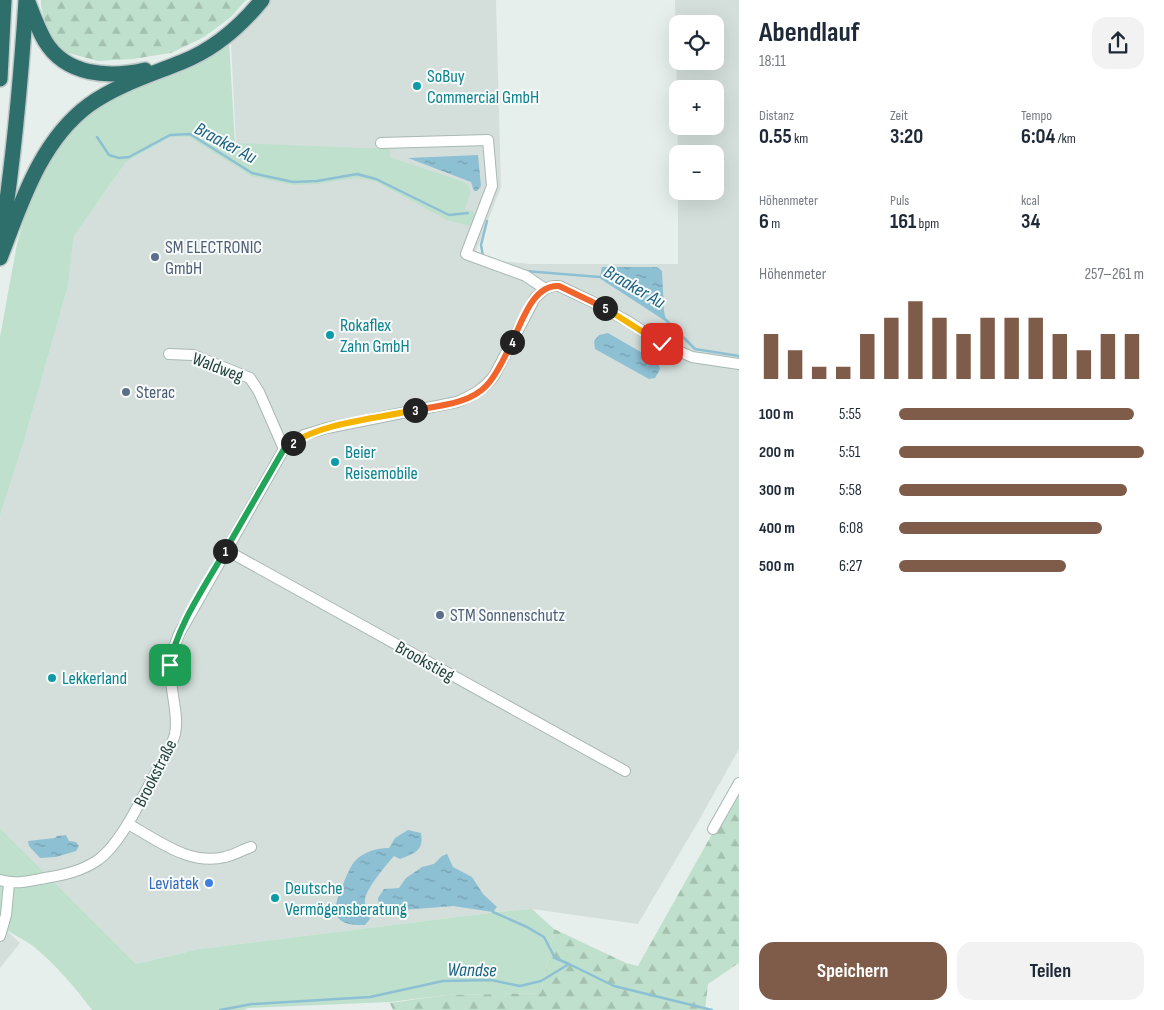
<!DOCTYPE html>
<html lang="de">
<meta charset="utf-8">
<style>
:root{--surface:#fff;--page:#f2f2f3;--text:#1f2937;--muted:#747a83;--accent:#7f5b49}
body{margin:0;font-family:"Sofia Sans Condensed",sans-serif;background:var(--page);color:var(--text);height:100vh;display:flex;flex-direction:column;font-size:19px;white-space:nowrap}
*{box-sizing:border-box;margin:0}
p{font-size:16px;color:var(--muted)}
.icon{flex:none;width:28px;height:28px;fill:none;stroke:currentColor;stroke-width:2;stroke-linecap:round;stroke-linejoin:round}
.map{position:relative;flex:1;overflow:hidden}
.side{display:flex;flex-direction:column;background:var(--surface);width:425px}
.side>*{flex:none}
.controls{position:absolute;left:669px;top:15px;display:grid;gap:10px}
.controls a{display:grid;place-items:center;width:55px;height:55px;border-radius:10px;background:var(--surface);box-shadow:0 5px 20px #0002;font-size:25px}
.pin{position:absolute;display:grid;place-items:center;width:42px;height:42px;color:#fff;margin:-21px;border-radius:10px;box-shadow:0 2px 8px #0006}
.km{position:absolute;width:25px;height:25px;margin:-12px;border-radius:50%;background:#222;color:#fff;font-size:14px;line-height:25px;text-align:center}
.round{display:grid;place-items:center;flex:none;width:52px;height:52px;border-radius:15px;background:var(--page)}
.head{display:flex;align-items:center;justify-content:space-between;height:85px;padding:0 20px}
h1{font-size:28px;font-weight:700;line-height:38px}
.figures{display:grid;grid-template-columns:repeat(3,1fr);gap:8px;height:85px;padding:5px 20px}
.figures div{display:grid;align-content:center}
.figures b{font-size:21px;font-weight:700}
.figures small{font-size:14px;font-weight:400}
.figures p{font-size:14px}
.chart{height:140px;padding:10px 20px}
.chart p{display:flex;justify-content:space-between}
.chart svg{width:100%;height:90px;margin-top:5px;stroke:var(--accent);stroke-width:6}
.action{display:flex;gap:10px;margin-top:auto;padding:10px 20px}
.action a{flex:1;height:58px;border-radius:15px;background:var(--accent);color:#fff;font-size:20px;font-weight:700;line-height:58px;text-align:center}
.action a+a{background:var(--page);color:var(--text)}
ul{padding:0 20px;list-style:none;font-size:16px}
li{display:grid;grid-template-columns:80px 60px 1fr;align-items:center;height:38px}
li i{height:12px;border-radius:6px;background:var(--accent)}
main{display:flex;flex:1;min-height:0}
.map>svg:first-child{display:block}
</style>
<main>
<div class="map">
<svg width="739" height="1010" viewBox="0 0 739 1010">
<defs>
<pattern id="forest-firs" width="22" height="20" patternUnits="userSpaceOnUse" patternTransform="scale(1.25)"><rect width="22" height="20" fill="#bfe0cc"/><path d="M5 1l3.5 6h-7zM16 11l3.5 6h-7z" fill="#a4c1b0"/></pattern>
<pattern id="water-ripples" width="26" height="14" patternUnits="userSpaceOnUse" patternTransform="scale(1.25)"><rect width="26" height="14" fill="#8ec0d4"/><path d="M2 4q2-2 4 0t4 0M15 11q2-2 4 0t4 0" fill="none" stroke="#749ead"/></pattern>
</defs>
<rect width="100%" height="100%" fill="#e6efec"/>
<g fill="#d4dfdb" fill-rule="evenodd">
<path d="M 271,0 L 496,0 L 501,187 L 476,251 L 501,261 L 531,264 L 678,264 L 678,191 L 715,191 L 715,154 L 678,154 L 675,0 L 739,0 L 739,749 L 698,822 L 638,924 L 532,909 L 497,912 L 199,949 L 136,964 L 0,828 L 0,516 L 24,441 L 68,286 L 74,236 L 126,162 L 171,137 L 189,137 L 237,166 L 231,42 L 252,23 ZM 678,24 L 715,24 L 715,61 L 678,61 ZM 678,89 L 715,89 L 715,126 L 678,126 Z"/>
<path d="M 0,924 L 20,943 L 0,968 Z"/>
</g>
<g fill="#bfe0cc">
<path d="M 229,42 L 235,143 L 390,149 L 390,157 L 464,182 L 469,187 L 470,193 L 465,210 L 472,211 L 476,215 L 473,224 L 469,226 L 447,220 L 375,181 L 357,178 L 317,184 L 293,185 L 251,176 L 189,137 L 171,137 L 126,162 L 74,236 L 68,286 L 24,441 L 0,516 L 0,337 L 17,244 L 27,208 L 35,187 L 59,144 L 78,123 L 111,98 Z"/>
<path d="M 0,828 L 136,964 L 199,949 L 497,912 L 532,909 L 554,929 L 541,993 L 446,995 L 390,1002 L 248,1008 L 244,1010 L 92,1010 C 75,987 55,964 33,946 C 22,938 10,934 0,924 Z"/>
</g>
<g fill="url(#forest-firs)">
<path d="M 41,0 L 246,0 L 231,17 L 204,37 L 171,53 L 132,59 L 98,61 L 65,52 L 48,33 L 41,6 Z"/>
<path d="M 739,786 L 739,963 L 708,984 L 705,1010 L 393,1010 L 390,1003 L 446,995 L 541,993 L 554,929 L 626,963 L 638,966 Z"/>
</g>
<g fill="url(#water-ripples)">
<path d="M 478,155 L 481,186 L 477,191 L 474,191 L 471,182 L 408,158 Z"/>
<path d="M 602,267 L 657,267 L 662,271 L 664,311 L 666,320 L 600,277 Z"/>
<path d="M 608,333 L 658,362 L 660,369 L 655,378 L 649,379 L 595,349 L 594,341 L 599,335 Z"/>
<path d="M 408,830 L 421,833 C 424,851 415,853 400,859 L 394,856 C 387,864 365,890 365,900 C 364,906 369,913 370,919 L 365,925 C 334,926 330,914 342,887 C 345,879 349,869 354,862 C 363,852 376,848 389,848 L 395,838 Z"/>
<path d="M 66,835 L 69,841 L 76,842 L 79,846 L 76,851 L 56,857 L 40,858 L 29,846 L 28,841 L 55,838 L 57,836 Z"/>
<path d="M 447,854 L 453,867 L 472,877 L 483,894 L 497,907 L 493,912 L 453,906 L 391,911 L 379,907 L 378,898 L 384,889 L 399,888 L 406,878 L 422,867 L 434,864 L 442,856 Z"/>
</g>
<g fill="none" stroke-linecap="round" stroke-linejoin="round">
<g stroke="#8ec0d4" stroke-width="2.5">
<path d="M 97,137 L 109,155 L 119,158 L 129,157 L 170,135 L 190,134 L 252,173 L 293,182 L 317,181 L 357,174 L 376,179 L 449,215 L 468,213"/>
<path d="M 483,256 L 481,245 L 487,221"/>
<path d="M 525,271 L 600,277 L 666,320 L 695,349 L 739,356"/>
<path d="M 493,912 L 527,927 L 544,937 L 555,958 L 569,964"/>
<path d="M 220,1010 L 252,1004 L 370,997 L 443,981 L 491,980 L 520,986 L 541,981 L 569,964 L 614,986 L 712,1010"/>
</g>
<defs>
<g id="minor">
<path d="M 381,143 L 488,140 L 492,186 L 466,254 L 526,276 L 545,289"/>
<path d="M 169,354 L 193,355 L 250,378 L 259,392 L 284,449"/>
<path d="M 226,550 L 625,771"/>
<path d="M 128,824 C 158,840 189,866 225,857 C 234,855 242,850 251,847"/>
<path d="M 713,829 L 739,783"/>
<path d="M 0,880 C 15,885 30,881 45,878 C 64,875 82,871 98,860 C 121,843 139,803 153,778 C 159,766 172,747 175,734 C 178,719 174,704 172,689 C 169,669 171,652 179,634 L 284,449 L 304,435 L 327,428 L 457,402 C 473,395 484,389 494,376 L 535,298 L 545,289 L 553,286 L 559,286 L 591,301 L 629,322 L 663,344 L 692,357 L 739,364"/>
<path d="M 0,936 L 6,915 L 9,883"/>
</g>
<g id="motorway">
<path d="M 28,2 C 33,15 38,29 45,41 C 66,76 109,78 145,70"/>
<path d="M 0,79 L 4,0"/>
<path d="M 2,235 C 14,156 21,79 26,0"/>
<path d="M 0,258 C 21,204 40,141 89,105 C 117,85 150,75 182,62 C 215,49 240,27 262,0"/>
</g>
</defs>
<use href="#minor" stroke="#a8b8b4" stroke-width="12"/>
<use href="#motorway" stroke="#c2cac9" stroke-width="18"/>
<use href="#minor" stroke="#fff" stroke-width="10"/>
<use href="#motorway" stroke="#2f6f6b" stroke-width="15"/>
</g>
<g fill="none" stroke-linecap="round" stroke-linejoin="round">
<defs>
<path id="split-1" d="M 170,665 C 176,627 206,585 225,551"/>
<path id="split-2" d="M 225,551 L 284,449 L 293,443"/>
<path id="split-3" d="M 293,443 C 321,423 380,418 415,410"/>
<path id="split-4" d="M 415,410 C 438,406 470,404 487,385 C 498,373 505,356 512,342"/>
<path id="split-5" d="M 512,342 C 522,322 533,284 559,286 L 605,308"/>
<path id="split-6" d="M 605,308 L 662,344"/>
</defs>
<use href="#split-1" stroke="#fff" stroke-width="10"/>
<use href="#split-2" stroke="#fff" stroke-width="10"/>
<use href="#split-3" stroke="#fff" stroke-width="10"/>
<use href="#split-4" stroke="#fff" stroke-width="10"/>
<use href="#split-5" stroke="#fff" stroke-width="10"/>
<use href="#split-6" stroke="#fff" stroke-width="10"/>
<use href="#split-1" stroke="#22a559" stroke-width="6"/>
<use href="#split-2" stroke="#22a559" stroke-width="6"/>
<use href="#split-3" stroke="#f5b400" stroke-width="6"/>
<use href="#split-4" stroke="#f0652b" stroke-width="6"/>
<use href="#split-5" stroke="#f0652b" stroke-width="6"/>
<use href="#split-6" stroke="#f5b400" stroke-width="6"/>
</g>
<g fill="#0f9aa8" stroke="#f7fbfa" stroke-width="2">
<circle cx="417" cy="86" r="5"/>
<circle cx="330" cy="335" r="5"/>
<circle cx="335" cy="462" r="5"/>
<circle cx="52" cy="678" r="5"/>
<circle cx="275" cy="898" r="5"/>
</g>
<g fill="#5c6f8a" stroke="#f7fbfa" stroke-width="2">
<circle cx="155" cy="257" r="5"/>
<circle cx="126" cy="392" r="5"/>
<circle cx="440" cy="615" r="5"/>
</g>
<circle fill="#3f7fe0" stroke="#f7fbfa" stroke-width="2" cx="209" cy="883" r="5"/>
<g text-anchor="middle" stroke-width="4" stroke-linejoin="round" paint-order="stroke">
<g font-size="18" fill="#0d838f" stroke="#f7fbfa" text-anchor="start">
<text x="427" y="82">SoBuy<tspan x="427" dy="21">Commercial GmbH</tspan></text>
<text x="340" y="331">Rokaflex<tspan x="340" dy="21">Zahn GmbH</tspan></text>
<text x="345" y="458">Beier<tspan x="345" dy="21">Reisemobile</tspan></text>
<text x="62" y="684">Lekkerland</text>
<text x="285" y="894">Deutsche<tspan x="285" dy="21">Vermögensberatung</tspan></text>
</g>
<g font-size="18" fill="#4e5e75" stroke="#f7fbfa" text-anchor="start">
<text x="165" y="253">SM ELECTRONIC<tspan x="165" dy="21">GmbH</tspan></text>
<text x="136" y="398">Sterac</text>
<text x="450" y="621">STM Sonnenschutz</text>
</g>
<g font-size="18" fill="#24423e" stroke="#f7fbfa">
<text transform="translate(218 367) rotate(21)" y="6">Waldweg</text>
<text transform="translate(425 661) rotate(29)" y="6">Brookstieg</text>
<text transform="translate(155 773) rotate(-63)" y="6">Brookstraße</text>
</g>
<g font-size="18" fill="#366cbe" stroke="#f7fbfa" text-anchor="end">
<text x="199" y="889">Leviatek</text>
</g>
<g font-size="19" font-style="italic" fill="#1c6280" stroke="#f7fbfa">
<text transform="translate(226 142) rotate(28)" y="7">Braaker Au</text>
<text transform="translate(635 286) rotate(30)" y="7">Braaker Au</text>
<text transform="translate(472 969) rotate(1)" y="7">Wandse</text>
</g>
</g>
</svg>
<div class="controls">
<a><svg class="icon" aria-label="locate" viewBox="0 0 24 24"><circle cx="12" cy="12" r="6"/><path d="M12 2v4M12 18v4M2 12h4M18 12h4"/></svg></a>
<a>+</a>
<a>−</a>
</div>
<div class="pin" style="left:170px;top:665px;background:#1e9e55"><svg class="icon" aria-label="arrive" viewBox="0 0 24 24"><path d="M6 21V4h12l-3 4 3 4H6"/></svg></div>
<div class="pin" style="left:662px;top:344px;background:#d93025"><svg class="icon" aria-label="check" viewBox="0 0 24 24"><path d="M5 12l5 5 9-10"/></svg></div>
<b class="km" style="left:225px;top:551px">1</b>
<b class="km" style="left:293px;top:443px">2</b>
<b class="km" style="left:415px;top:410px">3</b>
<b class="km" style="left:512px;top:342px">4</b>
<b class="km" style="left:605px;top:308px">5</b>
</div>
<section class="side">
<div class="head"><div><h1>Abendlauf</h1><p>18:11</p></div><a class="round"><svg class="icon" aria-label="share" viewBox="0 0 24 24"><path d="M12 15V3M7 8l5-5 5 5M5 13v7h14v-7"/></svg></a></div>
<div class="figures">
<div><p>Distanz</p><b>0.55<small> km</small></b></div>
<div><p>Zeit</p><b>3:20</b></div>
<div><p>Tempo</p><b>6:04<small> /km</small></b></div>
</div>
<div class="figures">
<div><p>Höhenmeter</p><b>6<small> m</small></b></div>
<div><p>Puls</p><b>161<small> bpm</small></b></div>
<div><p>kcal</p><b>34</b></div>
</div>
<div class="chart"><p><span>Höhenmeter</span>257–261 m</p>
<svg viewBox="0 0 160 44" preserveAspectRatio="none"><path d="M5 44V22M15 44V30M25 44V38M35 44V38M45 44V22M55 44V14M65 44V6M75 44V14M85 44V22M95 44V14M105 44V14M115 44V14M125 44V22M135 44V30M145 44V22M155 44V22"/></svg>
</div>
<ul>
<li><b>100 m</b>5:55<i style="width:96%"></i></li>
<li><b>200 m</b>5:51<i style="width:100%"></i></li>
<li><b>300 m</b>5:58<i style="width:93%"></i></li>
<li><b>400 m</b>6:08<i style="width:83%"></i></li>
<li><b>500 m</b>6:27<i style="width:68%"></i></li>
</ul>
<div class="action"><a>Speichern</a><a>Teilen</a></div>
</section>
</main>
